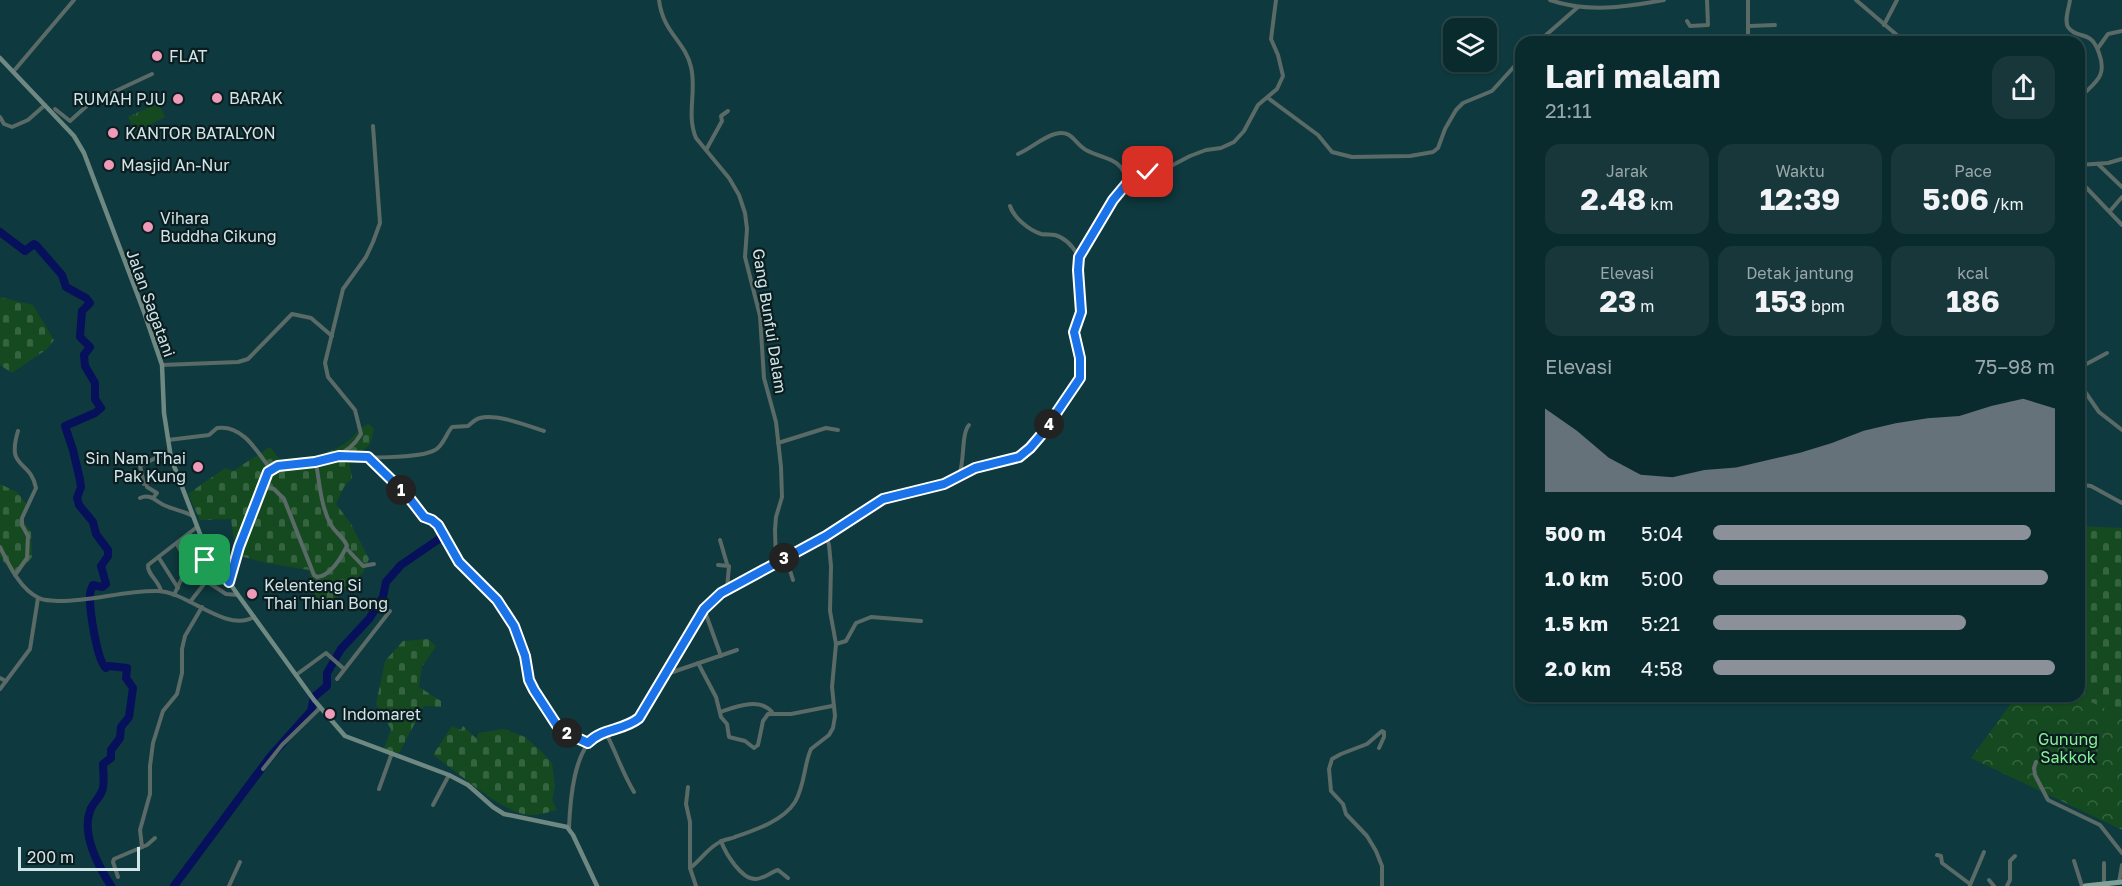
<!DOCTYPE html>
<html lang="id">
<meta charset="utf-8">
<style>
:root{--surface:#0a2b2e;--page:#18373a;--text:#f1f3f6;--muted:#99a7aa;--line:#2a474a;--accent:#8c9099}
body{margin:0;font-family:"Golos Text",sans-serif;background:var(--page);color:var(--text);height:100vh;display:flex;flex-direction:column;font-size:22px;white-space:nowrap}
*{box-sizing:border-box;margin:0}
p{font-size:20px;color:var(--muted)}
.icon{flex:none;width:33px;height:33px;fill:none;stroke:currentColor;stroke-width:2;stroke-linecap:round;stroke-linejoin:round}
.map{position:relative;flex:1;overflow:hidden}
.sheet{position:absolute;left:1515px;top:36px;width:570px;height:666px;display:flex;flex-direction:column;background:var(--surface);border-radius:18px;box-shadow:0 2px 4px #0004,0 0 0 2px var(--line)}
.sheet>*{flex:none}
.tools{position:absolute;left:1443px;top:18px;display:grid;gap:12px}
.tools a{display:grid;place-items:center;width:54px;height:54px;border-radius:12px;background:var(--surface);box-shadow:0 2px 4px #0004,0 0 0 2px var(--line);font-size:30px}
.scale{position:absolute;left:18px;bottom:15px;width:122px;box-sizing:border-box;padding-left:6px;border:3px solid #cfe5e8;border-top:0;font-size:16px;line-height:21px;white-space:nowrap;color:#cfe5e8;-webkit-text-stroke:4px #0c1d20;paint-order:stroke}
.pin{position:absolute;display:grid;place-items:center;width:51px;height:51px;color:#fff;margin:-26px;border-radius:12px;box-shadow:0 3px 9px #0006}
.km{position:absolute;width:30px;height:30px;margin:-15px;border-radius:50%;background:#222;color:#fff;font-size:16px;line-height:30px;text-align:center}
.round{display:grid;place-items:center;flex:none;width:63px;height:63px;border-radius:18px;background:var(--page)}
.headline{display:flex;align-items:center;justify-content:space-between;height:102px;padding:0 30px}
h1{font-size:33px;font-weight:700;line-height:45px}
.metrics{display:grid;grid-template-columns:repeat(3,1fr);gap:9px;height:102px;padding:6px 30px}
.metrics div{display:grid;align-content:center;border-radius:15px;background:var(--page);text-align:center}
.metrics b{font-size:30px;font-weight:700}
.metrics small{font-size:16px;font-weight:400}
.metrics p{font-size:16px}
.chart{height:168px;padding:12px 30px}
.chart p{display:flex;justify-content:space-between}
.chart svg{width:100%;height:108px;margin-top:6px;fill:var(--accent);opacity:.7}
ul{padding:0 30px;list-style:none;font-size:20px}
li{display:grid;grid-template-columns:96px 72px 1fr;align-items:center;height:45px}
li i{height:15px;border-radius:8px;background:var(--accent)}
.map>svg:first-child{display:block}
</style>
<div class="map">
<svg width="2122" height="886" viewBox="0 0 2122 886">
<defs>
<pattern id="forest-crowns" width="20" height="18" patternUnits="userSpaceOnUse" patternTransform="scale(1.5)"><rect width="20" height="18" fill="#154a20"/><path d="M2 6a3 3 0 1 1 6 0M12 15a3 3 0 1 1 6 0" fill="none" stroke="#366440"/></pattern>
<pattern id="cemetery-stones" width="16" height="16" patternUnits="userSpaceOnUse" patternTransform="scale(1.5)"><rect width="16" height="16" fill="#154a20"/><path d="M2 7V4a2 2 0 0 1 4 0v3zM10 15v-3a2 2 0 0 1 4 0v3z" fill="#366440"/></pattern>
<pattern id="park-tufts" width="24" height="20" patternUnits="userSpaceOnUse" patternTransform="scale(1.5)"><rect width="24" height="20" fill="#154a20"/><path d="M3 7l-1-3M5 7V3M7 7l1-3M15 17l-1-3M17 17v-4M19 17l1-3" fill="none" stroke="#366440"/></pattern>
</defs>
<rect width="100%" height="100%" fill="#0e393e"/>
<path fill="url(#forest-crowns)" d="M 2122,688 L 2122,830 L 1971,758 L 2015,698 L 2036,696 L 2079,696 Z"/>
<g fill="url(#cemetery-stones)">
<path d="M 0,297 L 33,305 L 54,340 L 47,349 L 12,373 L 0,365 Z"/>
<path d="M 369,424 L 374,429 L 370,445 L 349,461 L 352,478 L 344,487 L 336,504 L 351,524 L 369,559 L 363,573 L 326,609 L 318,607 L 309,570 L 266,563 L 236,555 L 231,519 L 200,520 L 188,494 L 225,468 L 233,471 L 270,447 L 280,460 C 304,458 329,456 348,441 C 358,434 356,428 369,424 Z"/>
<path d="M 0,484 L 17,492 L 27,505 L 23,520 L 31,532 L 32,557 L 15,578 L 0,557 Z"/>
<path d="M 2079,526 L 2122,528 L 2122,714 L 2119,715 L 2091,702 L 2019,696 L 2079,696 Z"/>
<path d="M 428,639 L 436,646 L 422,667 L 419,687 L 441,701 L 441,707 L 424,706 L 399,753 L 384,749 L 391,729 L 376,704 L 385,661 L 403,641 Z"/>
<path d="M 452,726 L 461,730 L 463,726 L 477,739 L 478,733 L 504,729 L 525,737 L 542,752 L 552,763 L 555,787 L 552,800 L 557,810 C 548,812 537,816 529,815 C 502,813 457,771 433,755 Z"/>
</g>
<path fill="url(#park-tufts)" d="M 158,103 L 165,117 L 135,132 L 128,117 Z"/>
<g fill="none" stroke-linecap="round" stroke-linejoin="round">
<g stroke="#07105a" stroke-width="8">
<path d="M 0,232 L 25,251 L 34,244 L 36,245 L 62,275 L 66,287 L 86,298 L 90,303 L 82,311 L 80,337 L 90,347 L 84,355 L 85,366 L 95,383 L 95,399 L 101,408 L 95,413 L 65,426 L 73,450 L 80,480 L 81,487 L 77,498 L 79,505 L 93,522 L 96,534 L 108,550 L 108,556 L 101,566 L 106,584 L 102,587 L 93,585 C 91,589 89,594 90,599 C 90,612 97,661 106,668 L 109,666 L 127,668 L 126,678 L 133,688 L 129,717 L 121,727 L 120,738 L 111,750 L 111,758 L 103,764 C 103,770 105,786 102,791 C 99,799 92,804 90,811 C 81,835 99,867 111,886"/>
<path d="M 174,886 L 270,757 L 311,711 L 314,697 L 327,686 L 327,673 L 341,649 L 369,619 L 383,597 L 386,582 L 401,565 L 442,537"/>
</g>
<g stroke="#5a6a66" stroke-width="4">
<path d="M 659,0 C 663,33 685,41 691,67 C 697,91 686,114 696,138 L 729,178 L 739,195 L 745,213 L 747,229 L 745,257 L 760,316 L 764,378 L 776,422 L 781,467 L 782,497 L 776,517 L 775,530 L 776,562"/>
<path d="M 1550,0 C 1587,13 1626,7 1664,0"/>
<path d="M 1748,0 L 1748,42"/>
<path d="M 1856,0 L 1905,42"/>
<path d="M 2070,0 C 2069,8 2064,20 2068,27 C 2073,35 2082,34 2089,38 C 2094,41 2097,47 2099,53 C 2108,78 2094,82 2079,99"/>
<path d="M 1687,21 L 1690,26 L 1708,25 L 1707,0"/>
<path d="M 1884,25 L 1897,0"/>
<path d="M 1749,26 L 1775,25"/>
<path d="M 1538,42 L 1578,7"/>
<path d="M 2098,48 L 2108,34 L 2122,31"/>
<path d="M 13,72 L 74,0"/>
<path d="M 1268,98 L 1318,135 L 1332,152 L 1352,157 L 1410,156 L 1433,152 L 1438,148 L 1445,129 L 1456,110 L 1463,103 L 1492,91 L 1521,59"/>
<path d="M 55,109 L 70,121 L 90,103 L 152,74"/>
<path d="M 0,117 L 4,124 L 12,127 L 28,120 L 45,105"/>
<path d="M 706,150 L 722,121 L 721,116 L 728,111"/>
<path d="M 1018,154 C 1030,149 1043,137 1055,134 C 1072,129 1074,143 1086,150 C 1107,161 1120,156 1128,182"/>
<path d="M 2079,165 L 2108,163 L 2122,159"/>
<path d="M 2099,165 L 2122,187"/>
<path d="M 2079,180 L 2122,225"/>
<path d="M 1010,206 C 1014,218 1029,230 1041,234 C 1046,235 1051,234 1055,235 C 1066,238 1074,248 1079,257"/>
<path d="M 2110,211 L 2122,197"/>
<path d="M 162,365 L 238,362 L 248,359 L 292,314 L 311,318 L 332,336"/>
<path d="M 2079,368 L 2107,353"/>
<path d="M 2079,383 L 2099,412 L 2122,430"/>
<path d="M 168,440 L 209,435 L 217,428 C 243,424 258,453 271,470"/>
<path d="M 778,443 L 826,428 L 838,430"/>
<path d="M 340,456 C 359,458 420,459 435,450 C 443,446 446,434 452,427 L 468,426 C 472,423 475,419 480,418 C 496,413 528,426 544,431"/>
<path d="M 367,457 L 407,495 L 424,517 L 432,520 L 438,525 L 458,562 L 497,600 L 514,626 L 525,656 L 529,680 L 534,690 L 560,730 L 588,743"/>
<path d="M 959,476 C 965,460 961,434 969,425"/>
<path d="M 262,485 L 274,489 L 284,499 L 314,575 L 317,577 C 331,576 341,558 347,546 C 344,537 334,532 330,523 C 321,506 319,481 316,462"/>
<path d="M 2079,488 L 2084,485 L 2091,486 L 2122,503"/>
<path d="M 140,498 C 151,493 156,502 166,506 C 175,510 184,511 193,516"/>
<path d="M 153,498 L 157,493 L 147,487 L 146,483 L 144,484 L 140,466 L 169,451"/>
<path d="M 720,540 L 727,564"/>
<path d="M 177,544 L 188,565 L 199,563 L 211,557"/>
<path d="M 0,547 C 9,565 20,589 39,598 C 44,601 51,600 57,601 C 91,602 124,590 158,591 C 188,592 225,633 254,617"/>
<path d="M 346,548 L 363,566 L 374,564"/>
<path d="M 159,558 L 178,588"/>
<path d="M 782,559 L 789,567 L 793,580"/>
<path d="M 718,565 L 729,566 L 727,589"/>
<path d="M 15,575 L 27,558 L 28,536 L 22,525 L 22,518 L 36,488 C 30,458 6,471 18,431"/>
<path d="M 206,581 L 226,594 L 238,595"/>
<path d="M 229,582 L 239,547 L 268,472 C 276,466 285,466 295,464 C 321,461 347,459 361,434 L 355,410 L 328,377 L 325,363 L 343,289 L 366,257 L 373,242 L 380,223 L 373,126"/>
<path d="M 161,591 C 159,581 147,574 148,565 L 197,527"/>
<path d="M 174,595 L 188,565"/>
<path d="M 190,602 L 208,579 L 223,573"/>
<path d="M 704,609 L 721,656"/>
<path d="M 836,644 L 846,641 L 856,623 L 871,617 L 921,621"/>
<path d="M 698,663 L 716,697 L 721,717 L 727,724 L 729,737 L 745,741 L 754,748 L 758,745 L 763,721 L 768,714 L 791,714 L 832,706"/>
<path d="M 296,675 L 326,653 L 344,669"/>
<path d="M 664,675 L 737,650"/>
<path d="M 0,678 L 6,681"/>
<path d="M 337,679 L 390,611"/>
<path d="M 0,689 L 30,649 L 38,598"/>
<path d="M 720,712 C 735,707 760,697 772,712"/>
<path d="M 605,731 C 616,752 622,772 634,792"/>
<path d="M 1379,748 L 1384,737 L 1384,732 L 1382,731 L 1367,744 L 1341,754 L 1332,759 L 1329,769 L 1331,791 L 1343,804 L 1346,814 L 1367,836 L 1376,851 L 1382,866 L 1382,886"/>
<path d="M 2036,762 L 2034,768 L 2035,775 L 2048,800 L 2100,825 L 2122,853"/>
<path d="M 263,769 L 282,745 L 320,708"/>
<path d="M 688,787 L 686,804 L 690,822 L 690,868"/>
<path d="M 379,789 L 392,753"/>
<path d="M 433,805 L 449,775"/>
<path d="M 569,828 C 570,803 573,746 600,734 C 613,727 627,728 639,718 L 704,609 L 721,593 L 826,535 L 883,499 L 944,484 L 975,468 L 1019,457 L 1030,448 L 1042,434 L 1080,378 L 1080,358 L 1074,332 L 1081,312 L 1078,270 L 1079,257 L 1099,226 L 1106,210 L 1128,182 L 1136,176 L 1169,167 L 1190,156 L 1206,150 L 1221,148 L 1234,142 L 1244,131 L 1258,105 L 1277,89 L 1283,76 L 1278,55 L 1271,39 L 1276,0"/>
<path d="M 721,841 C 725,852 741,880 756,879 C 763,879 771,872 778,870 L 788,878"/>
<path d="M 142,847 L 140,830 L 150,794 L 150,766 L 153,743 L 163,711 L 177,694 L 182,673 L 182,649 L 185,636 L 202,607"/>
<path d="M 1937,855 L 1941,856 L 1942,863 L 1970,884"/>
<path d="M 2074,861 L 2082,886"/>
<path d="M 2104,863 L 2104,883"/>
<path d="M 118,877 L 113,862 L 114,859 L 147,845 L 155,838"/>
<path d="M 1989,880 L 1994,886"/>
<path d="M 2119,882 L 2122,865"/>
<path d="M 1970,885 L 1984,852"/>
<path d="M 229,886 L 240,862"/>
<path d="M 696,886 L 690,868 C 701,860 709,846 722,841 C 726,839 731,839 735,837 C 755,830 783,821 795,802 C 805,785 804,764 811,749 L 829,735 L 833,728 L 835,716 L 832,687 L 836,644 L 830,611 L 831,566 L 829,545 L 826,535"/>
<path d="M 2007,886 L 2010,880 L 2010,861 L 2015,856"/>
</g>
<path stroke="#6f8982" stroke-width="4.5" d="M 0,58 L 74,136 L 84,153 L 144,312 L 162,365 L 164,413 L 171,458 L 205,547 L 238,595 L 314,700 L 345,736 L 449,775 L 468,785 L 493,807 L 504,814 L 567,827 L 573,835 L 597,886"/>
<path stroke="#7fa198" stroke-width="5" d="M 2085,886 L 2122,882"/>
</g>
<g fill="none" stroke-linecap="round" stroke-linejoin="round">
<defs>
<path id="route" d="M 205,560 L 211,557 L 229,582 L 239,547 L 268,472 L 278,466 L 315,462 L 339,456 L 368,457 L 407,495 L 424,517 L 432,520 L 438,525 L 459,562 L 497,600 L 514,626 L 525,656 L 529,680 L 534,690 L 560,730 L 588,743 C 602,728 623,731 639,718 L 704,609 L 721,593 L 826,536 L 883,499 L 944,484 L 975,468 L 1019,457 L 1030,448 L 1042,434 L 1080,378 L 1080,358 L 1074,332 L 1081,312 L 1078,270 L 1079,257 L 1113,200 L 1128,182 L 1136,176 L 1148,172"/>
</defs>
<use href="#route" stroke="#fff" stroke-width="12"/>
<use href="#route" stroke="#1a73e8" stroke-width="8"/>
</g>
<g fill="#ef9ab8" stroke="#0c1d20" stroke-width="2">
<circle cx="157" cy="56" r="6"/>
<circle cx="217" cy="98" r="6"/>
<circle cx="178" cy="99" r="6"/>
<circle cx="113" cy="133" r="6"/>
<circle cx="109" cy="165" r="6"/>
<circle cx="148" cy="227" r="6"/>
<circle cx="198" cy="467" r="6"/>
<circle cx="252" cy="594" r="6"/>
<circle cx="330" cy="714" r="6"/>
</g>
<g text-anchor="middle" stroke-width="4.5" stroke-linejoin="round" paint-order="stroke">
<g font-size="16" fill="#cfe5e8" stroke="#0c1d20" text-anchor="start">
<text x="169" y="62">FLAT</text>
<text x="229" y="104">BARAK</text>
<text x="166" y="105" text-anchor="end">RUMAH PJU</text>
<text x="125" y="139">KANTOR BATALYON</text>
<text x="121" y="171">Masjid An-Nur</text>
<text x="160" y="224">Vihara<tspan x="160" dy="18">Buddha Cikung</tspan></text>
<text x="186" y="464" text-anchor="end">Sin Nam Thai<tspan x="186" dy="18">Pak Kung</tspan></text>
<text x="264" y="591">Kelenteng Si<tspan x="264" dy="18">Thai Thian Bong</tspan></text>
<text x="342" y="720">Indomaret</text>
</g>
<g font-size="16" fill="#cfe5e8" stroke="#0c1d20">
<text transform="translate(151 303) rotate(70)" y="6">Jalan Sagatani</text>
<text transform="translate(770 321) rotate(81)" y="6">Gang Bunfui Dalam</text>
</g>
<g font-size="16" fill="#87f095" stroke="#0c1d20">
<text x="2068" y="745">Gunung<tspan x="2068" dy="18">Sakkok</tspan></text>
</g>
</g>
</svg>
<div class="tools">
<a><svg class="icon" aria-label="layers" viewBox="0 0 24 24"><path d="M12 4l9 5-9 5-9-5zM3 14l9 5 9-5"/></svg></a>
</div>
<div class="scale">200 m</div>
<div class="pin" style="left:205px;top:560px;background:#1e9e55"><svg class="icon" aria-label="arrive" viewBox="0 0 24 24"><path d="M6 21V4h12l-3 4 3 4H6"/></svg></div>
<div class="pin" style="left:1148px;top:172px;background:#d93025"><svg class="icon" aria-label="check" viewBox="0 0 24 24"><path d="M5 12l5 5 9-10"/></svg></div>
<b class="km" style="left:401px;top:490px">1</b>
<b class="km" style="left:567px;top:733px">2</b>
<b class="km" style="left:784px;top:558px">3</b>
<b class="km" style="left:1049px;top:424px">4</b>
<section class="sheet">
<div class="headline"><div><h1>Lari malam</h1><p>21:11</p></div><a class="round"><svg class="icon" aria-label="share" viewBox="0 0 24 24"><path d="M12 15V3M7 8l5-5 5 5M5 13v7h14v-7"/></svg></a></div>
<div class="metrics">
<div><p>Jarak</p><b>2.48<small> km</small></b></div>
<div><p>Waktu</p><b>12:39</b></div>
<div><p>Pace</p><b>5:06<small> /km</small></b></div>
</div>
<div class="metrics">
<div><p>Elevasi</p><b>23<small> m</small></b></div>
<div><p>Detak jantung</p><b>153<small> bpm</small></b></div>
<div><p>kcal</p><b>186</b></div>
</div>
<div class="chart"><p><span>Elevasi</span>75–98 m</p>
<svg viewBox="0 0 160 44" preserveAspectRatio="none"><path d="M0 44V10L10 19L20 30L30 37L40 38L50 35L60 34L70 31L80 28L90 24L100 19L110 16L120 14L130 13L140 9L150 6L160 10V44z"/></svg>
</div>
<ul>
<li><b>500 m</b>5:04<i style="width:93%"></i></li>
<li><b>1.0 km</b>5:00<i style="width:98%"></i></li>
<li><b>1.5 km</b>5:21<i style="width:74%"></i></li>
<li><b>2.0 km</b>4:58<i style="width:100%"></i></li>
</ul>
</section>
</div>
